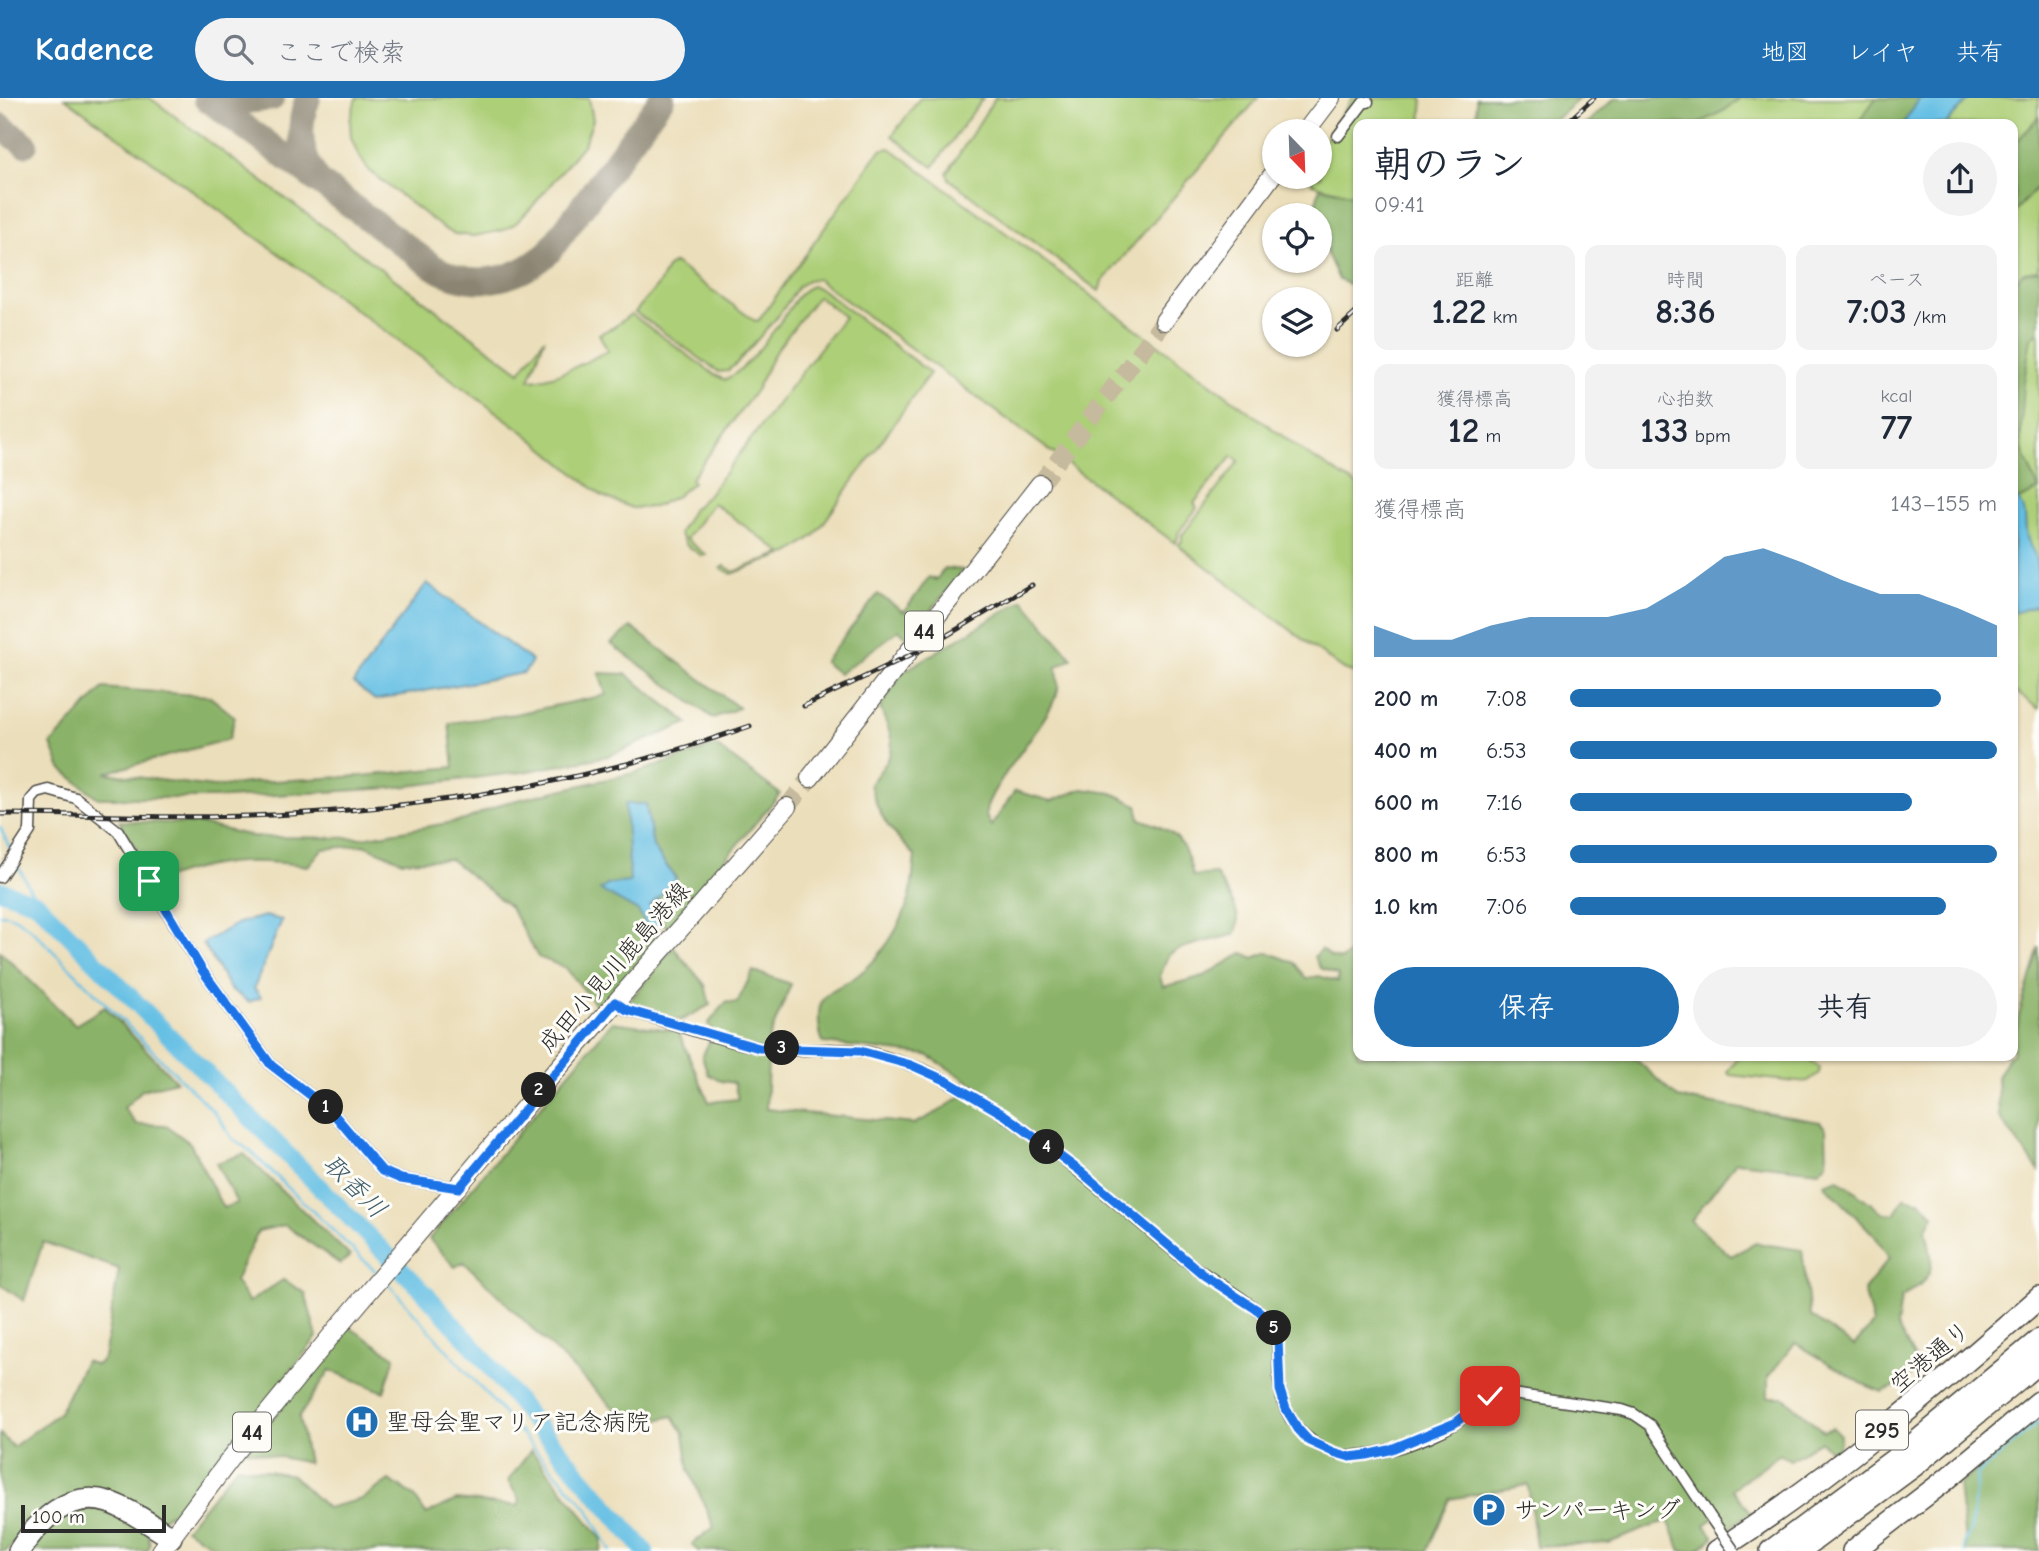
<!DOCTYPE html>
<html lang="ja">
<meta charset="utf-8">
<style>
:root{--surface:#fff;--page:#f2f2f3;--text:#1f2937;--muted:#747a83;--accent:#1f6fb2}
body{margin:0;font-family:"Comic Neue","Klee One",sans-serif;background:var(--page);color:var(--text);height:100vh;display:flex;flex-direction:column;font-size:26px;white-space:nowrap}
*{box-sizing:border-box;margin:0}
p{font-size:23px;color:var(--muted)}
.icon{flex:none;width:38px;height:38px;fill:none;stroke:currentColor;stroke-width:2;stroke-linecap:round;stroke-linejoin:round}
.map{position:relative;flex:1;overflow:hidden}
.panel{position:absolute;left:1353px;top:21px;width:665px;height:942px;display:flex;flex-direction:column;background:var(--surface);border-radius:14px;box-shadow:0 2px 5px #0004}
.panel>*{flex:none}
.needle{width:46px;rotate:157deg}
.controls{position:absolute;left:1262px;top:21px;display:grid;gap:14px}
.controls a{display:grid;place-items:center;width:70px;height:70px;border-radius:50%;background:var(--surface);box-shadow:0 2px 5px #0004;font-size:35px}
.scale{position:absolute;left:21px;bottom:18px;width:145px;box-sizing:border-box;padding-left:7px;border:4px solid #2b2b2b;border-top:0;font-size:19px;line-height:24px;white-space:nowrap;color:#2b2b2b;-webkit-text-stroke:5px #fdfcf7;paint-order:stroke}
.pin{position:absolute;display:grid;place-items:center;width:60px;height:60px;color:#fff;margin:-30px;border-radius:14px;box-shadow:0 4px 10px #0006}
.km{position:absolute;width:35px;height:35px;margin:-18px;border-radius:50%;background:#222;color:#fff;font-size:19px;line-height:35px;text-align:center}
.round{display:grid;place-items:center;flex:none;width:74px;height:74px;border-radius:37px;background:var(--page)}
.summary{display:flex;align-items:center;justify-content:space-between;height:119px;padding:0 21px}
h1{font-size:38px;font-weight:700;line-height:52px}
.stats{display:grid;grid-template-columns:repeat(3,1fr);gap:10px;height:119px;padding:7px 21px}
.stats div{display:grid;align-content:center;border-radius:14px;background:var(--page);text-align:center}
.stats b{font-size:35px;font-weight:700}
.stats small{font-size:19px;font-weight:400}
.stats p{font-size:19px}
.chart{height:196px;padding:14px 21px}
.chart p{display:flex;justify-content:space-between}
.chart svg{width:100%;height:126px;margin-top:7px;fill:var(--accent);opacity:.7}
.primary-button{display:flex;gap:14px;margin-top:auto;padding:14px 21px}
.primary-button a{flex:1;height:80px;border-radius:42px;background:var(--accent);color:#fff;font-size:28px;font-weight:700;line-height:80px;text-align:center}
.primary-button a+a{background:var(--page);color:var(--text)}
ul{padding:0 21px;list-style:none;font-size:23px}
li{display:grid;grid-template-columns:112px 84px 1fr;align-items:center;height:52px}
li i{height:18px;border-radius:9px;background:var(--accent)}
header{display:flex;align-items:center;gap:42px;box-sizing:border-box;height:98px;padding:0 35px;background:var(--accent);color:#fff}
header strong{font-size:33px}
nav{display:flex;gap:38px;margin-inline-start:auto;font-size:24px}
.search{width:490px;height:63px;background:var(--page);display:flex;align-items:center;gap:18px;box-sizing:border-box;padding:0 24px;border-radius:38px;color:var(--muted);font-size:26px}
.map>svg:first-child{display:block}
</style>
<header>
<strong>Kadence</strong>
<div class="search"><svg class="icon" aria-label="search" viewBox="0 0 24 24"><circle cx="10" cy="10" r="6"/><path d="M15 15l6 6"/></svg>ここで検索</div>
<nav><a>地図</a><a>レイヤ</a><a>共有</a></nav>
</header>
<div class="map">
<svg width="2039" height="1453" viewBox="0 0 2039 1453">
<rect width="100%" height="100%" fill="#fdfcf7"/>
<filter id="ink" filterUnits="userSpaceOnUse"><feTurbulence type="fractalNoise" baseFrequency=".0143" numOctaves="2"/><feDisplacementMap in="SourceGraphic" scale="14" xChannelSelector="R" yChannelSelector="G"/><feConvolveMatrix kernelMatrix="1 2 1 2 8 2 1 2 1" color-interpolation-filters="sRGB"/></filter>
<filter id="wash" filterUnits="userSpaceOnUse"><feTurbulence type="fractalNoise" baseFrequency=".00686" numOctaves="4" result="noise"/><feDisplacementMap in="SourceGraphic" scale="28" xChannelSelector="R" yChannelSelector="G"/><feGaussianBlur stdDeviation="1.57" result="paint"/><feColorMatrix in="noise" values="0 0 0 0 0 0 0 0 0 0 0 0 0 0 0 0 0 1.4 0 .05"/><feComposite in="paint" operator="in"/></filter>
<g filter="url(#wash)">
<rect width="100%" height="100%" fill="#ebdeba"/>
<g fill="#adcf78" stroke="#6c7d52" stroke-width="2">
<path d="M 65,0 L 150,0 L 520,274 L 545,240 L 529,282 C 555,282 584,264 608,253 L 599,236 L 614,229 L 631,216 L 715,277 L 725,282 C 744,274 771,237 783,220 C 792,209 799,191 813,188 L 821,191 L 930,275 L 815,437 L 791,454 L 732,476 L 721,470 L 725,468 L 734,474 L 782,455 L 713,405 L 686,441 L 706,457 L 702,458 L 686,447 L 679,435 L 693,411 L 708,397 L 844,219 L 818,198 L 775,254 L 756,292 L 691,381 L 693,384 L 677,398 L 654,409 L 632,410 L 602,398 L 525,335 Z"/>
<path d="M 356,0 L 589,0 L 593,22 L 584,46 L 531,110 L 516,125 L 504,132 L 474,138 L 455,136 L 444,131 L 369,73 L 357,54 L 351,39 L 350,23 Z"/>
<path d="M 920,0 L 983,0 L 933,69 L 892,38 Z"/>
<path d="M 995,0 L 1258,0 L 1102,184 L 1099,193 L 949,81 L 947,75 Z"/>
<path d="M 1352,0 L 1423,0 L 1421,26 L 1358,26 L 1358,95 L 1354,97 L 1312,86 L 1313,84 L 1306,79 L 1320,79 L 1320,50 Z"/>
<path d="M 1740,0 L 2039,0 L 2039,611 L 2016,594 L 2012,594 L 2012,26 L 1698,26 L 1725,12 Z"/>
<path d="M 890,50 L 1307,356 L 1358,388 L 1358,576 L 1341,570 L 1178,447 L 1182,443 L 1182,437 L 1239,363 L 1232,358 L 1194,405 L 1197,410 L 1178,435 L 1178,440 L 1175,445 L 817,181 L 808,182 L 798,189 L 779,217 L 736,266 L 727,273 L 719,274 L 635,214 L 659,186 L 668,169 L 674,165 L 755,223 L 759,222 L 876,58 L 881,52 Z"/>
<path d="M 1740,957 L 1802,957 L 1820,970 L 1819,975 L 1808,983 L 1797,984 L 1730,977 L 1727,974 Z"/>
</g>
<g fill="#8ab268" stroke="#5a6e4a" stroke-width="2">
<path d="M 1476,0 L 1580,0 L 1550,26 L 1477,26 Z"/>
<path d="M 1615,0 L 1740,0 L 1725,12 L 1698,26 L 1586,26 Z"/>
<path d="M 1876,0 L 1920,0 L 1903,26 L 1857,26 Z"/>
<path d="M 2039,18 L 2039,87 L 2014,114 L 2013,48 Z"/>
<path d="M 1320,89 L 1354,97 L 1358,95 L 1358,190 L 1339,182 L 1320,140 L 1320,117 L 1313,117 Z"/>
<path d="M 2039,172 L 2039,234 L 2031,240 L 2024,283 L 2020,347 L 2039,392 L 2019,402 L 2012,398 L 2013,184 L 2024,174 Z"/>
<path d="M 945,470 L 964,472 L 908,540 L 899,532 L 839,576 L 824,564 L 878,496 L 904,514 L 929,479 L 936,482 Z"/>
<path d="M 1023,502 L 1072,560 L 1057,569 C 1057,576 1059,584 1058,591 C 1053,622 982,693 986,718 C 987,720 990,726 991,728 L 1015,693 L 1051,703 L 1082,691 L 1112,695 L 1137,707 L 1140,721 C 1176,733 1185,741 1193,778 L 1216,776 C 1226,794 1245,816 1235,836 C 1221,841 1177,848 1169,857 C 1165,862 1163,872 1160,878 L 1163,889 L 1204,878 L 1243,855 L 1254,860 L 1268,854 L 1295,865 L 1306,881 L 1319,878 L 1338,884 L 1338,877 L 1320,870 L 1314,859 L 1322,851 L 1331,859 L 1341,862 L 1358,848 L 1358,957 L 1631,957 L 1678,1000 L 1820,1024 L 1826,1031 L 1827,1065 L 1819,1073 L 1736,1064 L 1691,1123 L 1731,1158 L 1756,1145 L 1802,1152 L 1810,1218 L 1854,1248 L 1873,1226 L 1864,1192 L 1890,1160 L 1874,1137 L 1824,1086 L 1839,1081 L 1883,1115 L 1894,1116 L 1904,1100 L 1921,1104 L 1934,1118 L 1926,1132 C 1934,1172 1938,1176 1901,1200 L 1897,1228 L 1918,1266 L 1908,1283 L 1882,1294 L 1863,1286 L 1795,1245 L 1768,1279 L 1768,1299 L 1783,1299 L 1823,1333 L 1833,1330 L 1840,1337 L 1840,1345 L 1836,1351 L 1830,1352 L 1821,1343 L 1790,1362 L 1780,1356 L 1732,1391 L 1751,1415 L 1727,1431 L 1716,1418 L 1705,1427 L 1714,1439 L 1697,1453 L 1681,1453 L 1668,1422 L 1609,1445 L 1536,1448 L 1528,1387 L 1450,1401 L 1427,1453 L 698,1453 L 692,1446 L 714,1429 L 689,1372 L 684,1336 L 673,1318 L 632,1328 L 464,1164 L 455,1169 L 429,1141 L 612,924 L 678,933 L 709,1004 L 738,1001 L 734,985 L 721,983 L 708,976 L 702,958 L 714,935 L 708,926 L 726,904 L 737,905 L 753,873 L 791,886 L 769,940 L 766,1011 L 914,1026 L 938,1014 L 976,988 L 927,957 L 824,945 C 818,936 817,913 822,903 C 827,892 847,886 857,878 C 881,860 900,830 909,802 C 913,788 913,772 915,758 C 890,732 879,721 870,686 C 897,652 897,649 880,610 L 903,574 Z"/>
<path d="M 631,529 L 739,610 L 713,620 L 611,546 Z"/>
<path d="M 599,575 L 626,576 L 688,625 L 608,658 L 523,674 L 391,690 L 227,700 L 98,700 L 61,671 L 51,646 L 103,590 L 209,598 L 235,619 L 229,641 L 105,675 L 214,689 L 256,684 L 362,678 L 454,669 L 449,625 L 515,616 L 606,597 Z"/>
<path d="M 716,648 L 780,696 L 667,830 L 650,809 L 676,780 L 653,749 L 646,706 L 630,785 L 609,786 L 601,792 L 638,813 L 657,843 L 598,909 L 566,870 L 538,859 L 510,809 L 450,761 L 402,763 L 364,747 L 322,751 L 308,768 C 248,760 213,762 156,784 L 119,723 L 201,726 L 256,739 L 362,740 L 465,722 L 504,705 L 638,674 Z"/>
<path d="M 673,849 L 705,887 L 710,907 L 680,923 L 628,905 Z"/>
<path d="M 2039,849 L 2039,1073 L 1999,1019 L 1997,979 L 2009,957 L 2012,957 L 2019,917 Z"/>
<path d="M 0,853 L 75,927 L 105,909 L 176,983 L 142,992 L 124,1010 L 136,1026 L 165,1027 L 190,1045 L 223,1110 L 237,1105 L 216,1065 L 244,1056 L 350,1158 L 340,1166 L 285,1127 L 258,1133 L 235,1183 L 249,1204 L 283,1182 L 305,1195 L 317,1239 L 185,1409 L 159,1422 L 130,1402 L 48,1411 L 6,1453 L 0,1453 L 0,1336 L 13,1349 L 59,1315 L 85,1263 L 97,1267 L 104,1259 L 119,1171 L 43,1144 L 24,1203 L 0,1186 Z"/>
<path d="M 349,1229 L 395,1259 L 384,1294 L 330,1272 L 299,1319 L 308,1365 L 247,1352 Z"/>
<path d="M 2038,1320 L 2039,1453 L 1966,1453 L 1959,1387 Z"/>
<path d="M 531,1352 L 602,1441 L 601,1453 L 223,1453 L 185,1431 L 237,1368 L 292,1377 L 327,1410 L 362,1401 L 389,1382 L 414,1398 L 426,1416 L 457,1402 L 518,1408 L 520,1402 L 508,1383 Z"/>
<path d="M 99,1409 L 148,1434 L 150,1447 L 147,1453 L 28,1453 C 55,1422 59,1417 99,1409 Z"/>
</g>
<g fill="#66c0e4" stroke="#487688" stroke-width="2">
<path d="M 1920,0 L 1970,0 L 1946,26 L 1903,26 Z"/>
<path d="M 2013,398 C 2031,409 2022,425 2028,442 C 2029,448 2033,452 2035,457 C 2039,473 2039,490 2039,507 L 2013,515 Z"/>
<path d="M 427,485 L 532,563 L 524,575 L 375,602 L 353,585 Z"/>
<path d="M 625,706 L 646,706 L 653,749 L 676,781 L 650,808 L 662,825 L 652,836 L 638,813 L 600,792 L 609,786 L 630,784 Z"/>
<path d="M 265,818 L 282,822 L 254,890 L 261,899 L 249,904 L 230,891 L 203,845 L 238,825 Z"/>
</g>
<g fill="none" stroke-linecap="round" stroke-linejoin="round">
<g stroke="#66c0e4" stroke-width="2.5">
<path d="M 0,729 L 12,755"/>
<path d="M 16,764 L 37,805"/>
<path d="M 0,816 C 13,816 22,824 32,832 L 215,1015 L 232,1040 L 250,1053 L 375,1173"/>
<path d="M 385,1182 L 572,1393 L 587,1410 L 611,1453"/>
<path d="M 1964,1453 L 1964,1444 L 1971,1432 L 1977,1377 L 2039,1323"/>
</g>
<path stroke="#66c0e4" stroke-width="18" d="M 0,792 L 37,805 L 426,1196 L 479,1255 L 530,1319 L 645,1453"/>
<g stroke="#8b8472" stroke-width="26">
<path d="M 206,0 L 432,168 C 471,192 514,185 548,155 L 662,0"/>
<path d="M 221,0 L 245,3 L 272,0"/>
<path d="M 308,0 C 297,28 299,56 317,81"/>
<path d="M 0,28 L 25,46"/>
</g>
</g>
</g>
<g filter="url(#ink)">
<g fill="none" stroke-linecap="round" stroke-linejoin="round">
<g stroke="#c5ba9d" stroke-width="18" stroke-dasharray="18 9" stroke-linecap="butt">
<path d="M 1040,386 L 1164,223"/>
<path d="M 787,709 L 810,680"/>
</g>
<defs>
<g id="street">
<path d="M 1338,38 L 1364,4 L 1368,4"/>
<path d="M 0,779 L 30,733 L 31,702 L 37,695 L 48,692 L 76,700 L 118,733 L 202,872 L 271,967 L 332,1014 L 382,1073 L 401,1081 L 459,1090"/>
<path d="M 615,904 L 627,912 C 670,924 713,941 757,949 C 790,956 826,948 860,953 C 876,955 892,961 907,966 C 931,973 953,987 975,999 C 1050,1044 1114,1104 1181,1159 C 1206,1179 1236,1194 1261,1215 C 1286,1237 1275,1261 1280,1291 C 1284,1320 1305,1344 1333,1354 C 1362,1366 1429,1342 1456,1325 C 1473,1313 1485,1297 1506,1295 L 1622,1312 L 1634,1316 L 1650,1327 L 1709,1417"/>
</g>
<g id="primary">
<path d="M 1306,33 L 1331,0"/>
<path d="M 1164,223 L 1274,75"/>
<path d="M 810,680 L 1040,386"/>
<path d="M 161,1453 L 231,1360 L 336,1232 L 553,976 L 787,709"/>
</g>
<g id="highway">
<path d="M 19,1453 C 38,1423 69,1392 108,1404 C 130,1411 151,1427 171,1439"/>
<path d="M 1717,1453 C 1832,1379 1937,1290 2039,1200"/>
<path d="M 1771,1453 L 1903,1355 L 2039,1242"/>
<path d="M 1799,1453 L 1915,1367 L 2039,1264"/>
<path d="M 1853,1453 L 1943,1384 L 2039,1304"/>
</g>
</defs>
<use href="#street" stroke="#484640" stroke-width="13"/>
<use href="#primary" stroke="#484640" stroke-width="20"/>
<use href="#highway" stroke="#484640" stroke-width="24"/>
<use href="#street" stroke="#fff" stroke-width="10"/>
<use href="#primary" stroke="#fff" stroke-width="18"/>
<use href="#highway" stroke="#fff" stroke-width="21"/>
<defs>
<g id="rail">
<path d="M 1565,26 L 1594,0"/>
<path d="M 1337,232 L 1358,213"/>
<path d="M 804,608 L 929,548 L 1032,487"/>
<path d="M 0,716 C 83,716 167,721 250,718 C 426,711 584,687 750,628"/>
</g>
</defs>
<use href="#rail" stroke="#2b2b2b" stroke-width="5"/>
<use href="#rail" stroke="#fdfcf7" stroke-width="2.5" stroke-dasharray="8" stroke-linecap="butt"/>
<defs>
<path id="street-bridge" d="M 1709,1417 L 1734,1453"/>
</defs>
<use href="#street-bridge" stroke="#484640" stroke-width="13" stroke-linecap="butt"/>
<use href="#street-bridge" stroke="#fff" stroke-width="10"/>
</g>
</g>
<g fill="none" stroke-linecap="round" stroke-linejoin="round" filter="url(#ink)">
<defs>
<path id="route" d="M 149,783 L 202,872 L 271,967 L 332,1014 L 382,1073 L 401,1081 L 459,1090 L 615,904 L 627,912 L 759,950 L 860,953 L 911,967 L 947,983 L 1006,1018 L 1080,1073 L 1205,1178 L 1259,1213 L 1272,1226 L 1278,1241 L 1280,1292 L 1286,1311 L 1298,1331 L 1309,1343 L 1333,1354 L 1350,1359 L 1367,1357 L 1389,1352 L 1455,1325 L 1490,1298"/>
</defs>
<use href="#route" stroke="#fff" stroke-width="14"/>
<use href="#route" stroke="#1a73e8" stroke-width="9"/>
</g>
<defs>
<symbol id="hospital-disc" viewBox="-11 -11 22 22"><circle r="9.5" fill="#1f6fb2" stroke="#fdfcf7"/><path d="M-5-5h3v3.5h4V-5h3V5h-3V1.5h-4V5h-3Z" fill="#fff"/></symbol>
<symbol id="parking-disc" viewBox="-11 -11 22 22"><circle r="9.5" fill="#1f6fb2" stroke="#fdfcf7"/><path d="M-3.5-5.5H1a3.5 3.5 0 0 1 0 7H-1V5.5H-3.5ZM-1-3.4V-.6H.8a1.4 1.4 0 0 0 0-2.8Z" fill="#fff"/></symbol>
</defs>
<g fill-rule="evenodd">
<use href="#hospital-disc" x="343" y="1305" width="38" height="38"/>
<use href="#parking-disc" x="1470" y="1393" width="38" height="38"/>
</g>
<g text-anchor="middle" stroke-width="6" stroke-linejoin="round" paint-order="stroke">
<g fill="#fdfcf7" stroke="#6a6a68" stroke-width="2">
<rect x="905" y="513.5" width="38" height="39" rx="5"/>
<rect x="1856" y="1312.5" width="52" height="39" rx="5"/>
<rect x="233" y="1314.5" width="38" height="39" rx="5"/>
</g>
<g font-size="23" font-weight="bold" fill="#2b2b2b">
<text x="924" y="541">44</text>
<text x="1882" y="1340">295</text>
<text x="252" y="1342">44</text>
</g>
<g font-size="24" fill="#2b2b2b" stroke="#fdfcf7">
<text transform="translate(614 869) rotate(-49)" y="8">成田小見川鹿島港線</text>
<text transform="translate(1930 1259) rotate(-40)" y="8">空港通り</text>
</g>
<g font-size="24" fill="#2b2b2b" stroke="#fdfcf7" text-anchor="start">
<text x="386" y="1332">聖母会聖マリア記念病院</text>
<text x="1514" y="1420">サンパーキング</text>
</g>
<g font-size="26" font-style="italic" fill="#405f6c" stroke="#fdfcf7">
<text transform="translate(355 1088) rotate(45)" y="9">取香川</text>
</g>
</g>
</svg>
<div class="controls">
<a><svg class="needle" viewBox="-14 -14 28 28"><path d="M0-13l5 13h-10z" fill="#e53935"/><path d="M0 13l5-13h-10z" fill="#747a83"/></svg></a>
<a><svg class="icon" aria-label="locate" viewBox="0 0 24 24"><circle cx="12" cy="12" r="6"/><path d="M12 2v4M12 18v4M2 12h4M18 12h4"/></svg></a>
<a><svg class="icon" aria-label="layers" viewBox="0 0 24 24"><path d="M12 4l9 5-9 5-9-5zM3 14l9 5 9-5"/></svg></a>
</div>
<div class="scale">100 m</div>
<div class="pin" style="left:149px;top:783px;background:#1e9e55"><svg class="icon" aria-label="arrive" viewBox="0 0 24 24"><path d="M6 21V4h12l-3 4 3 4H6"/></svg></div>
<div class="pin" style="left:1490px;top:1298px;background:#d93025"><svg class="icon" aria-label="check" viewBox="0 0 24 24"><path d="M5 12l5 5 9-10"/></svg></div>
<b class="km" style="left:326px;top:1009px">1</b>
<b class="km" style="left:539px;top:992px">2</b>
<b class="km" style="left:782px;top:950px">3</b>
<b class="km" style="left:1047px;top:1049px">4</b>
<b class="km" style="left:1274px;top:1230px">5</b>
<section class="panel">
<div class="summary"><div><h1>朝のラン</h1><p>09:41</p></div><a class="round"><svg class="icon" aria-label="share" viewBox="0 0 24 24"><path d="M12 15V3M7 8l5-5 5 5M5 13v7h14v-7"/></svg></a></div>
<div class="stats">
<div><p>距離</p><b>1.22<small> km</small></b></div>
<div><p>時間</p><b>8:36</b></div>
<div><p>ペース</p><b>7:03<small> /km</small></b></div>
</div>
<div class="stats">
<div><p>獲得標高</p><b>12<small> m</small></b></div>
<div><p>心拍数</p><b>133<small> bpm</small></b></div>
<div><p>kcal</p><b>77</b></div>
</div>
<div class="chart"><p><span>獲得標高</span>143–155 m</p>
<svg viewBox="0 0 160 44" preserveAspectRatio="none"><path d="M0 44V33L10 38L20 38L30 33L40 30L50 30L60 30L70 27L80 19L90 9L100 6L110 11L120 17L130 22L140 22L150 27L160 33V44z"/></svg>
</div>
<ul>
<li><b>200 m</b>7:08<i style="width:87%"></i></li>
<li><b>400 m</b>6:53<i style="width:100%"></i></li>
<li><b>600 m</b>7:16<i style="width:80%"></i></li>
<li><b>800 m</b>6:53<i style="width:100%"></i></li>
<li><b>1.0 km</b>7:06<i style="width:88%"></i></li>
</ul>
<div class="primary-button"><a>保存</a><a>共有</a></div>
</section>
</div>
